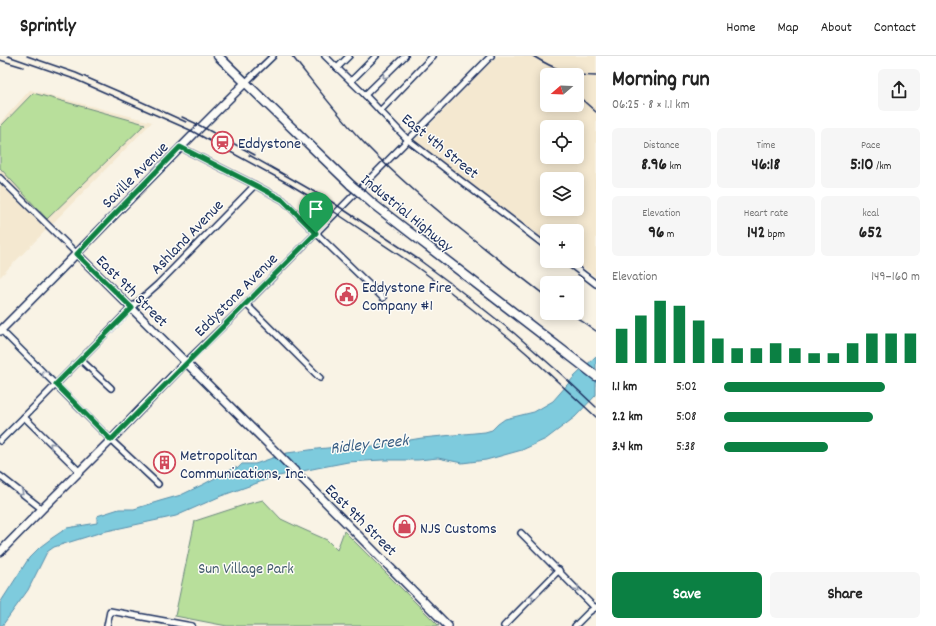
<!DOCTYPE html>
<meta charset="utf-8">
<style>
:root{--surface:#fff;--page:#f6f6f6;--text:#222;--muted:#767676;--line:#e0e0e0;--accent:#0b8043}
body{margin:0;font-family:Dekko,sans-serif;background:var(--page);color:var(--text);height:100vh;display:flex;flex-direction:column;font-size:15px;white-space:nowrap}
*{box-sizing:border-box;margin:0}
p{font-size:13px;color:var(--muted)}
.icon{flex:none;width:22px;height:22px;fill:none;stroke:currentColor;stroke-width:2;stroke-linecap:round;stroke-linejoin:round}
.map{position:relative;flex:1;overflow:hidden}
.panel{display:flex;flex-direction:column;background:var(--surface);width:340px}
.panel>*{flex:none}
.needle{width:26px;rotate:251deg}
.tools{position:absolute;left:540px;top:12px;display:grid;gap:8px}
.tools a{display:grid;place-items:center;width:44px;height:44px;border-radius:6px;background:var(--surface);box-shadow:0 2px 10px #0003;font-size:20px}
.pin{position:absolute;display:grid;place-items:center;width:34px;height:34px;color:#fff;margin:-41px -17px;border-radius:50% 50% 50% 0;rotate:-45deg;box-shadow:0 0 4px #0007}
.pin .icon{rotate:45deg}
.round{display:grid;place-items:center;flex:none;width:42px;height:42px;border-radius:6px;background:var(--page)}
.overview{display:flex;align-items:center;justify-content:space-between;height:68px;padding:0 16px}
h1{font-size:22px;font-weight:700;line-height:30px}
.stats{display:grid;grid-template-columns:repeat(3,1fr);gap:6px;height:68px;padding:4px 16px}
.stats div{display:grid;align-content:center;border-radius:6px;background:var(--page);text-align:center}
.stats b{font-size:17px;font-weight:700}
.stats small{font-size:11px;font-weight:400}
.stats p{font-size:11px}
.chart{height:112px;padding:8px 16px}
.chart p{display:flex;justify-content:space-between}
.chart svg{width:100%;height:72px;margin-top:4px;stroke:var(--accent);stroke-width:6}
.button{display:flex;gap:8px;margin-top:auto;padding:8px 16px}
.button a{flex:1;height:46px;border-radius:6px;background:var(--accent);color:#fff;font-size:16px;font-weight:700;line-height:46px;text-align:center}
.button a+a{background:var(--page);color:var(--text)}
ul{padding:0 16px;list-style:none;font-size:13px}
li{display:grid;grid-template-columns:64px 48px 1fr;align-items:center;height:30px}
li i{height:10px;border-radius:5px;background:var(--accent)}
header{display:flex;align-items:center;gap:24px;box-sizing:border-box;height:56px;padding:0 20px;background:var(--surface);border-bottom:1px solid var(--line)}
header strong{font-size:19px}
nav{display:flex;gap:22px;margin-inline-start:auto;font-size:14px}
main{display:flex;flex:1;min-height:0}
.map>svg:first-child{display:block}
</style>
<header>
<strong>Sprintly</strong>
<nav><a>Home</a><a>Map</a><a>About</a><a>Contact</a></nav>
</header>
<main>
<div class="map">
<svg width="596" height="570" viewBox="0 0 596 570">
<rect width="100%" height="100%" fill="#f9f3e5"/>
<filter id="ink" filterUnits="userSpaceOnUse"><feTurbulence type="fractalNoise" baseFrequency=".025" numOctaves="2"/><feDisplacementMap in="SourceGraphic" scale="8" xChannelSelector="R" yChannelSelector="G"/><feConvolveMatrix kernelMatrix="1 2 1 2 8 2 1 2 1" color-interpolation-filters="sRGB"/></filter>
<g filter="url(#ink)">
<g fill="#f4e8d0" fill-rule="evenodd">
<path d="M 497,0 L 596,0 L 596,221 L 574,205 L 577,205 L 577,175 L 547,175 L 547,185 L 414,85 ZM 547,19 L 577,19 L 577,49 L 547,49 ZM 547,71 L 577,71 L 577,101 L 547,101 ZM 547,123 L 577,123 L 577,153 L 547,153 Z"/>
<path d="M 30,34 L 152,66 L 0,221 L 0,67 Z"/>
</g>
<g fill="#b8df9b" stroke="#6a877c">
<path d="M 33,37 L 145,68 L 47,163 L 0,112 L 0,71 Z"/>
<path d="M 263,444 L 281,463 L 300,472 L 327,484 L 337,494 L 344,475 L 439,570 L 227,570 L 175,560 L 195,465 L 247,448 Z"/>
</g>
<path fill="#7ecbdd" stroke="#568daa" d="M 596,300 L 596,339 L 575,361 L 546,383 L 522,394 L 486,404 L 462,407 L 438,402 L 418,404 L 382,404 L 348,406 L 317,412 L 274,421 L 221,440 L 176,460 L 102,476 L 54,491 L 47,496 L 28,534 L 2,570 L 0,570 L 0,547 L 29,502 L 40,491 L 52,482 L 67,472 L 97,467 L 97,460 L 119,453 L 134,453 L 160,445 L 181,439 L 204,428 L 236,411 L 237,413 L 242,408 L 255,408 L 287,397 L 317,393 L 348,390 L 374,390 L 422,382 L 485,376 L 492,374 L 498,368 L 505,363 L 534,356 L 553,345 L 574,321 Z"/>
<g fill="none" stroke-linecap="round" stroke-linejoin="round">
<defs>
<g id="street">
<path d="M 325,0 L 365,39 L 408,84 L 547,191"/>
<path d="M 337,12 L 349,0"/>
<path d="M 351,25 L 376,0"/>
<path d="M 245,27 L 273,0"/>
<path d="M 365,39 L 405,0"/>
<path d="M 380,55 L 433,0"/>
<path d="M 180,91 L 255,129 L 283,144 L 316,177 L 383,242"/>
<path d="M 0,122 L 77,198"/>
<path d="M 566,205 L 596,228"/>
<path d="M 246,248 L 320,322"/>
<path d="M 0,273 L 111,384 L 158,428"/>
<path d="M 81,304 L 111,332"/>
<path d="M 186,306 L 246,248 L 491,0"/>
<path d="M 24,361 L 80,416"/>
<path d="M 0,385 L 24,361 L 131,252 L 158,228 L 255,129"/>
<path d="M 0,420 L 42,453"/>
<path d="M 521,477 L 595,552"/>
<path d="M 107,570 L 110,555 L 192,570"/>
<path d="M 504,570 L 559,514"/>
<path d="M 575,570 L 589,556 L 596,551"/>
</g>
<g id="secondary">
<path d="M 77,198 L 276,396 L 448,570"/>
<path d="M 0,275 C 82,193 162,109 245,27"/>
<path d="M 0,496 L 42,453 L 111,384 L 186,306"/>
</g>
<g id="primary">
<path d="M 218,0 L 351,129"/>
<path d="M 363,139 L 373,148 L 596,320"/>
</g>
</defs>
<use href="#street" stroke="#1b2f5e" stroke-width="8"/>
<use href="#secondary" stroke="#1b2f5e" stroke-width="10"/>
<use href="#primary" stroke="#1b2f5e" stroke-width="11"/>
<use href="#street" stroke="#fdfcf7" stroke-width="5"/>
<use href="#secondary" stroke="#fdfcf7" stroke-width="7"/>
<use href="#primary" stroke="#fdfcf7" stroke-width="8"/>
<g stroke="#1b2f5e" stroke-width="1.5">
<path d="M 8,0 L 74,23 L 190,74 L 289,128 L 327,151 L 414,209 L 449,235 L 509,282 L 532,302 L 596,361"/>
<path d="M 27,0 L 76,17 L 120,36 L 186,66"/>
<path d="M 292,0 C 316,30 339,61 366,89 C 399,123 435,153 473,183 C 497,202 522,222 547,241"/>
<path d="M 533,0 C 554,13 571,20 596,20"/>
<path d="M 0,4 L 23,11"/>
<path d="M 577,39 L 596,56"/>
<path d="M 182,61 L 195,67 L 255,99"/>
<path d="M 249,99 L 292,123 L 332,146 L 418,203 L 453,229 L 514,277 L 561,318 L 596,351"/>
<path d="M 570,257 L 596,275"/>
</g>
<defs>
<path id="primary-bridge" d="M 351,129 L 363,139"/>
</defs>
<use href="#primary-bridge" stroke="#1b2f5e" stroke-width="11" stroke-linecap="butt"/>
<use href="#primary-bridge" stroke="#fdfcf7" stroke-width="8"/>
</g>
<defs><path id="oneway-chevron" d="M-2-3.5L2.5 0L-2 3.5" fill="none" stroke-width="1.6" stroke-linecap="round" stroke-linejoin="round"/></defs>
<g stroke="#8c96aa">
<use href="#oneway-chevron" transform="translate(385 20) rotate(135)"/>
<use href="#oneway-chevron" transform="translate(44 317) rotate(-135)"/>
<use href="#oneway-chevron" transform="translate(52 389) rotate(-136)"/>
<use href="#oneway-chevron" transform="translate(21 437) rotate(38)"/>
<use href="#oneway-chevron" transform="translate(577 533) rotate(45)"/>
<use href="#oneway-chevron" transform="translate(531 542) rotate(-45)"/>
</g>
</g>
<g fill="none" stroke-linecap="round" stroke-linejoin="round" filter="url(#ink)">
<defs>
<path id="route" d="M 180,91 L 255,129 L 283,144 L 316,177 C 248,246 179,314 111,384 L 56,328 L 132,252 L 77,198 L 108,165 Z"/>
</defs>
<use href="#route" stroke="#fff" stroke-width="8"/>
<use href="#route" stroke="#0b8043" stroke-width="5"/>
</g>
<defs>
<symbol id="station-ring" viewBox="-11 -11 22 22"><circle r="9.5" fill="#fdfcf7" stroke="#d1495b" stroke-width="1.5"/><path d="M-3-6H3Q5-6 5-4V2Q5 4 3 4L4.5 6H3L1.5 4h-3L-3 6H-4.5L-3 4Q-5 4-5 2V-4Q-5-6-3-6ZM-3.5-4v3h7v-3ZM-3.5 1v1.5H-2V1ZM2 1v1.5H3.5V1Z" fill="#d1495b"/></symbol>
<symbol id="civic-ring" viewBox="-11 -11 22 22"><circle r="9.5" fill="#fdfcf7" stroke="#d1495b" stroke-width="1.5"/><path d="M-.6-6.5H3V-4.5H.6V-3L4-1V1h2V6H-6V1h2V-1L-.6-3ZM-1.2 2.5V6h2.4V2.5Z" fill="#d1495b"/></symbol>
<symbol id="building-ring" viewBox="-11 -11 22 22"><circle r="9.5" fill="#fdfcf7" stroke="#d1495b" stroke-width="1.5"/><path d="M-4-6H4V6H1V3H-1V6H-4ZM-2.5-4.3h1.7v1.8h-1.7ZM.8-4.3h1.7v1.8H.8ZM-2.5-1h1.7V.8h-1.7ZM.8-1h1.7V.8H.8Z" fill="#d1495b"/></symbol>
<symbol id="shop-ring" viewBox="-11 -11 22 22"><circle r="9.5" fill="#fdfcf7" stroke="#d1495b" stroke-width="1.5"/><path d="M-5-2.5h2.3a2.7 3.5 0 0 1 5.4 0H5L5.5 6h-11ZM-1.5-2.5h3a1.5 2.3 0 0 0-3 0Z" fill="#d1495b"/></symbol>
</defs>
<g fill-rule="evenodd">
<use href="#station-ring" x="210" y="74" width="25" height="25"/>
<use href="#civic-ring" x="334" y="226" width="25" height="25"/>
<use href="#building-ring" x="152" y="394" width="25" height="25"/>
<use href="#shop-ring" x="392" y="458" width="25" height="25"/>
</g>
<g text-anchor="middle" stroke-width="3" stroke-linejoin="round" paint-order="stroke">
<g font-size="16" fill="#1b2f5e" stroke="#fdfcf7" text-anchor="start">
<text x="238" y="92">Eddystone</text>
<text x="362" y="236">Eddystone Fire<tspan x="362" dy="18">Company #1</tspan></text>
<text x="180" y="404">Metropolitan<tspan x="180" dy="18">Communications, Inc.</tspan></text>
<text x="420" y="477">NJS Customs</text>
</g>
<g font-size="16" fill="#1b2f5e" stroke="#fdfcf7">
<text transform="translate(441 89) rotate(39)" y="6">East 4th Street</text>
<text transform="translate(134 118) rotate(-45)" y="6">Saville Avenue</text>
<text transform="translate(408 156) rotate(39)" y="6">Industrial Highway</text>
<text transform="translate(186 180) rotate(-46)" y="6">Ashland Avenue</text>
<text transform="translate(133 234) rotate(45)" y="6">East 9th Street</text>
<text transform="translate(235 238) rotate(-45)" y="6">Eddystone Avenue</text>
<text transform="translate(362 463) rotate(45)" y="6">East 9th Street</text>
</g>
<g font-size="16" fill="#425b6d" stroke="#fdfcf7">
<text x="246" y="517">Sun Village Park</text>
</g>
<g font-size="17" font-style="italic" fill="#395e84" stroke="#fdfcf7">
<text transform="translate(369 387) rotate(-6)" y="6">Ridley Creek</text>
</g>
</g>
</svg>
<div class="tools">
<a><svg class="needle" viewBox="-14 -14 28 28"><path d="M0-13l5 13h-10z" fill="#e53935"/><path d="M0 13l5-13h-10z" fill="#767676"/></svg></a>
<a><svg class="icon" aria-label="locate" viewBox="0 0 24 24"><circle cx="12" cy="12" r="6"/><path d="M12 2v4M12 18v4M2 12h4M18 12h4"/></svg></a>
<a><svg class="icon" aria-label="layers" viewBox="0 0 24 24"><path d="M12 4l9 5-9 5-9-5zM3 14l9 5 9-5"/></svg></a>
<a>+</a>
<a>−</a>
</div>
<div class="pin" style="left:316px;top:177px;background:#1e9e55"><svg class="icon" aria-label="arrive" viewBox="0 0 24 24"><path d="M6 21V4h12l-3 4 3 4H6"/></svg></div>
</div>
<section class="panel">
<div class="overview"><div><h1>Morning run</h1><p>06:25 · 8 × 1.1 km</p></div><a class="round"><svg class="icon" aria-label="share" viewBox="0 0 24 24"><path d="M12 15V3M7 8l5-5 5 5M5 13v7h14v-7"/></svg></a></div>
<div class="stats">
<div><p>Distance</p><b>8.96<small> km</small></b></div>
<div><p>Time</p><b>46:18</b></div>
<div><p>Pace</p><b>5:10<small> /km</small></b></div>
</div>
<div class="stats">
<div><p>Elevation</p><b>96<small> m</small></b></div>
<div><p>Heart rate</p><b>142<small> bpm</small></b></div>
<div><p>kcal</p><b>652</b></div>
</div>
<div class="chart"><p><span>Elevation</span>149–160 m</p>
<svg viewBox="0 0 160 44" preserveAspectRatio="none"><path d="M5 44V23M15 44V15M25 44V6M35 44V9M45 44V18M55 44V29M65 44V35M75 44V35M85 44V32M95 44V35M105 44V38M115 44V38M125 44V32M135 44V26M145 44V26M155 44V26"/></svg>
</div>
<ul>
<li><b>1.1 km</b>5:02<i style="width:82%"></i></li>
<li><b>2.2 km</b>5:08<i style="width:76%"></i></li>
<li><b>3.4 km</b>5:38<i style="width:53%"></i></li>
</ul>
<div class="button"><a>Save</a><a>Share</a></div>
</section>
</main>
